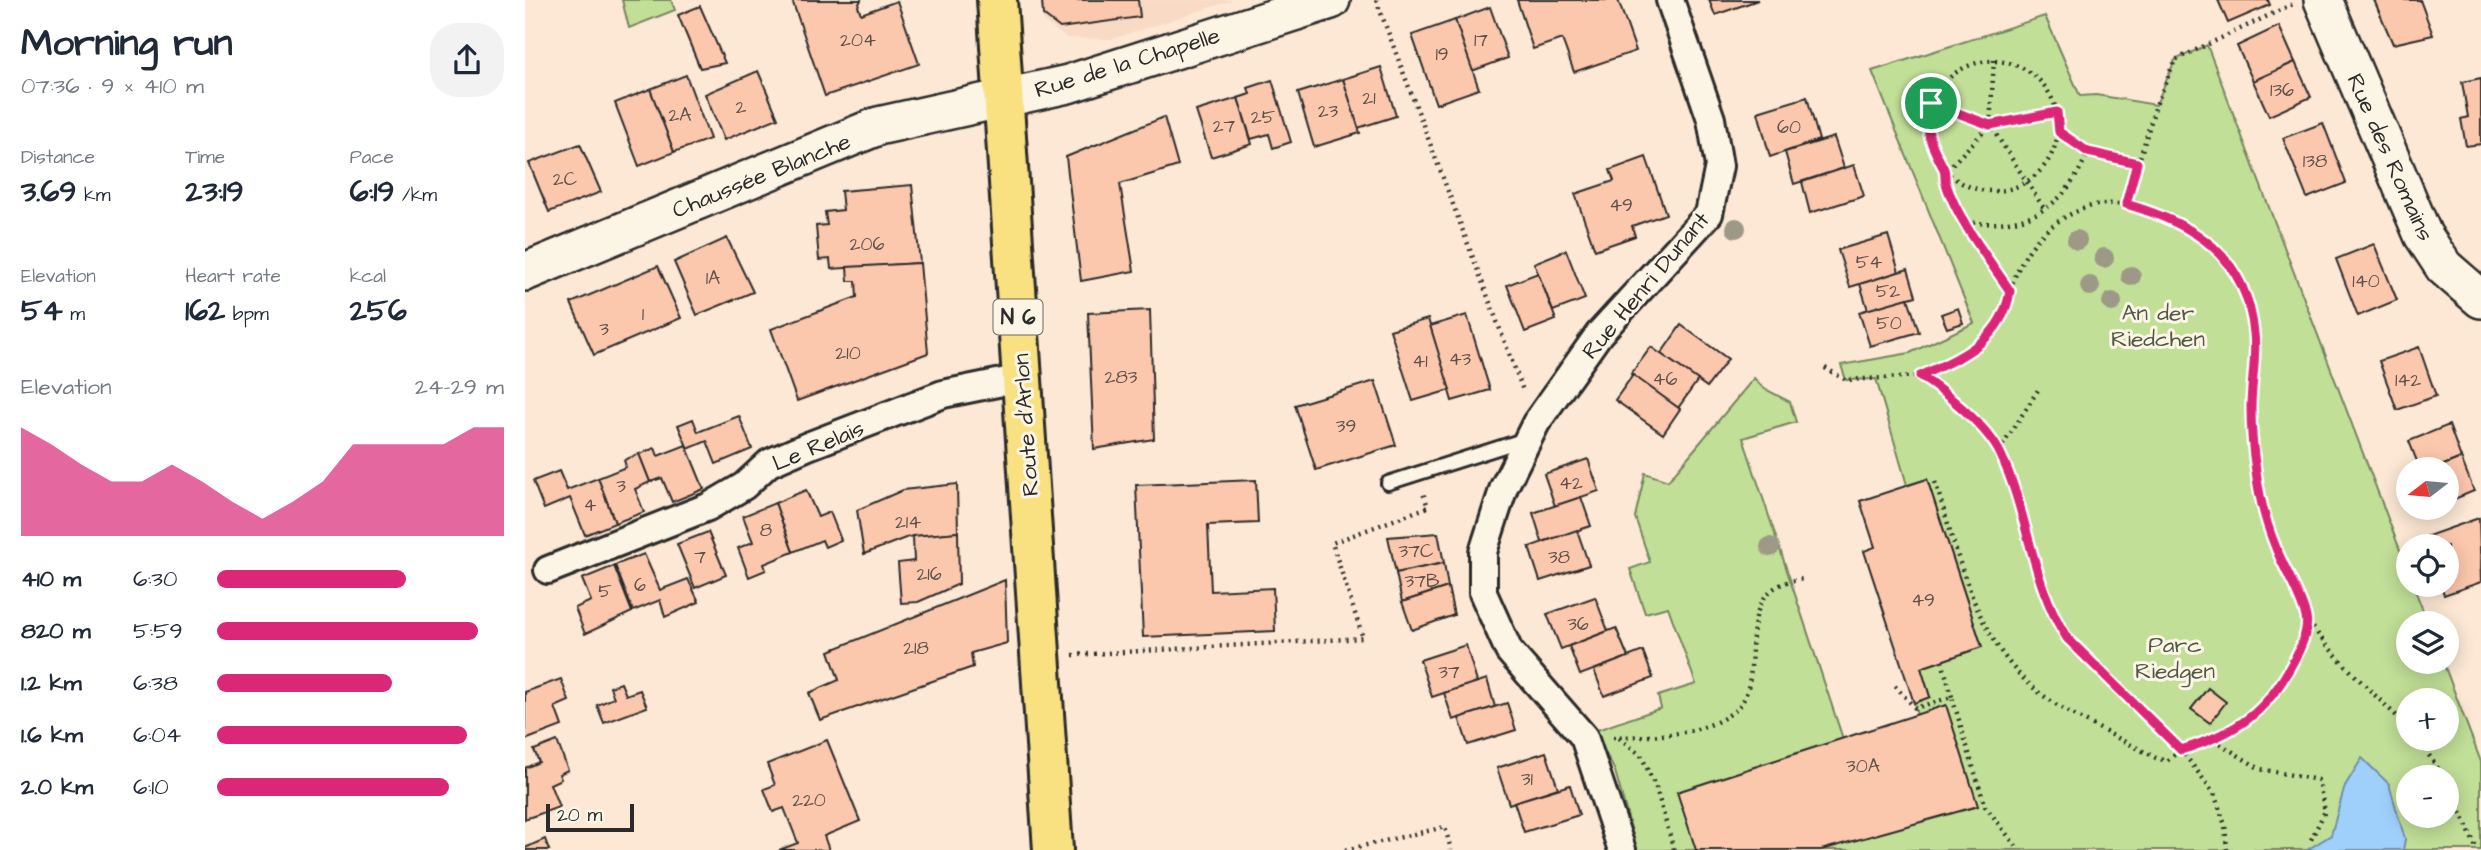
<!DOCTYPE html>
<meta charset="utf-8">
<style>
:root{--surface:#fff;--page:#f2f2f3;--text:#1f2937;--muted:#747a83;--accent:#db2777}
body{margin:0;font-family:"Architects Daughter",sans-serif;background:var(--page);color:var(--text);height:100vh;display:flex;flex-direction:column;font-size:26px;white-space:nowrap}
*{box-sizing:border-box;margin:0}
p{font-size:23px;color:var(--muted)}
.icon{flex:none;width:38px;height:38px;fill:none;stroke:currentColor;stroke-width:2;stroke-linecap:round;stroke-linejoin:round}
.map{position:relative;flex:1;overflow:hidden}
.sheet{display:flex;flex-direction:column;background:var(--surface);width:525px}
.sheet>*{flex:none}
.needle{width:46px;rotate:254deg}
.fabs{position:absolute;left:1871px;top:457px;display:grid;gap:14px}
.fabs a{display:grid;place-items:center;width:63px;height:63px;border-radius:50%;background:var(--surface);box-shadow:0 4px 18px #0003;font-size:35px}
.scale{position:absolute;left:21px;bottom:18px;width:88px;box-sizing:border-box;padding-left:7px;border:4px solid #2b2b2b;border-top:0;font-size:19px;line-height:24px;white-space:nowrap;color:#2b2b2b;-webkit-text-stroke:5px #fcf5e5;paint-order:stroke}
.pin{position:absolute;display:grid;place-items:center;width:60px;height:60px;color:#fff;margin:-30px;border:4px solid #fff;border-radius:50%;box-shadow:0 2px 7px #0007}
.round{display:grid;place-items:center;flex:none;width:74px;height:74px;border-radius:28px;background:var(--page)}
.overview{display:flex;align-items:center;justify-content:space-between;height:119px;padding:0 21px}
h1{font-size:38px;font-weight:800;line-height:52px}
.figures{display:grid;grid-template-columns:repeat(3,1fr);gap:10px;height:119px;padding:7px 21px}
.figures div{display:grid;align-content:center}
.figures b{font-size:30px;font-weight:800}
.figures small{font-size:19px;font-weight:400}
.figures p{font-size:19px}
.chart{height:196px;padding:14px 21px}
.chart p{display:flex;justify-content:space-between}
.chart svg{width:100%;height:126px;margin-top:7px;fill:var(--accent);opacity:.7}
ul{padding:0 21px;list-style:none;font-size:23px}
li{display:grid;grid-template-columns:112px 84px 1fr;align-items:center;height:52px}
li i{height:18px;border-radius:9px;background:var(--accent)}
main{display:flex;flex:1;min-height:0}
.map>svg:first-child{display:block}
</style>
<main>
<section class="sheet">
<div class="overview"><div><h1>Morning run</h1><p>07:36 · 9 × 410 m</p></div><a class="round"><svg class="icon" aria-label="share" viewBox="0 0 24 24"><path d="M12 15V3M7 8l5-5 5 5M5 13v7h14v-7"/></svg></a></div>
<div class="figures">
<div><p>Distance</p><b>3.69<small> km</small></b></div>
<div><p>Time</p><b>23:19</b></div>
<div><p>Pace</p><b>6:19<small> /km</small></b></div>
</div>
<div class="figures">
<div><p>Elevation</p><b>54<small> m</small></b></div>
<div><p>Heart rate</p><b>162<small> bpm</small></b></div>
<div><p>kcal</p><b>256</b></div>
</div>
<div class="chart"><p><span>Elevation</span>24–29 m</p>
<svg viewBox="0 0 160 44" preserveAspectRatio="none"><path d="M0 44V6L10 12L20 19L30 25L40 25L50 19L60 25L70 32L80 38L90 32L100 25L110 12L120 12L130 12L140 12L150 6L160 6V44z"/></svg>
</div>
<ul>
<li><b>410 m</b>6:30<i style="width:66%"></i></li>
<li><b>820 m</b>5:59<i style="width:91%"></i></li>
<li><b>1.2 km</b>6:38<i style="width:61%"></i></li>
<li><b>1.6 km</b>6:04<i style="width:87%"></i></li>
<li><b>2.0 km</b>6:10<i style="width:81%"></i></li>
</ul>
</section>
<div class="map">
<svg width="1956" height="850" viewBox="0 0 1956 850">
<rect width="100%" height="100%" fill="#fce8d4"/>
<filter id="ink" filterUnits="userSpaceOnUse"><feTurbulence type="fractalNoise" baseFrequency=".0143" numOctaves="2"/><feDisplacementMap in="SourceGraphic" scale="14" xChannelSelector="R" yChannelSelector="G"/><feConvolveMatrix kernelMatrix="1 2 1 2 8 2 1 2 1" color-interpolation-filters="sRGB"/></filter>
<g filter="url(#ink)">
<path fill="#f8dac5" d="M 517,0 L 708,0 L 587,39 L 542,38 L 519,22 Z"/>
<g fill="#c1df97" stroke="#768561" stroke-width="2" fill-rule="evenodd">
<path d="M 97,0 L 146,0 L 150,10 L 104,28 Z"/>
<path d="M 1520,16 L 1555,96 L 1571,95 L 1631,105 L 1650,60 L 1682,45 L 1883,571 L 1883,584 L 1888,585 L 1903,623 L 1883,623 L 1883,662 L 1918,662 L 1956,762 L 1956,850 L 1296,850 L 1452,805 L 1421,706 L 1392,715 L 1389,703 L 1405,697 L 1396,668 L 1457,647 L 1402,479 L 1382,485 L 1351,379 L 1321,380 L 1316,365 L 1385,353 L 1449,323 L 1347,71 ZM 1883,700 L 1922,700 L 1922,738 L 1883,738 ZM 1883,777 L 1922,777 L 1922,816 L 1883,816 Z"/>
<path d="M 1229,378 L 1238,388 L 1265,402 L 1271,422 L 1218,438 L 1318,739 L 1171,850 L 1112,850 L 1090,771 L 1069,731 L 1136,708 L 1133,696 L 1171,684 L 1143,607 L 1120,613 L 1105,569 L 1125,562 L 1110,517 L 1120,473 L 1143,481 Z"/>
</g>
<path fill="#9fd0fb" stroke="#718ea8" stroke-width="2" d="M 1837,758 L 1864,784 L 1880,839 L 1878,850 L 1782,850 L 1806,835 L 1820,786 Z"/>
<g fill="#fcc8ad" stroke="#2b2b2b" stroke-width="2">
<path d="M 267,0 L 336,0 L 333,6 L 336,14 L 372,1 L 394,64 L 300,96 Z"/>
<path d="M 517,0 L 613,0 L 615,17 L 535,28 L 518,15 Z"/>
<path d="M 992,0 L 1093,0 L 1111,51 L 1049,72 L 1037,39 L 1008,49 Z"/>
<path d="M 1184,0 L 1233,0 L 1190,15 Z"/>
<path d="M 1693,0 L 1743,0 L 1745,5 L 1703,23 Z"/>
<path d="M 1849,0 L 1895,0 L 1908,35 L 1868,44 Z"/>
<path d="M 175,6 L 200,63 L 175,68 L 153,15 Z"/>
<path d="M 965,7 L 983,58 L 947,71 L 930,20 Z"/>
<path d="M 930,20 L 954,89 L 911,104 L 887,35 Z"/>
<path d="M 1754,26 L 1770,62 L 1728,81 L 1712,46 Z"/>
<path d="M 1770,62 L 1786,97 L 1744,116 L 1728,81 Z"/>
<path d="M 856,67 L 871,116 L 833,128 L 818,79 Z"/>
<path d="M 233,71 L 253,118 L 199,140 L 180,94 Z"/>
<path d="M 161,75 L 185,139 L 149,152 L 125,89 Z"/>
<path d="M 1956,78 L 1956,144 L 1941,146 L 1936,119 L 1943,117 L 1937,82 Z"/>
<path d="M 818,79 L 835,133 L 789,147 L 773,93 Z"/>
<path d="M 747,80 L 766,142 L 748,148 L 744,134 L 726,139 L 713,98 L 725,94 L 723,88 Z"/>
<path d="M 125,89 L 149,152 L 114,166 L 90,103 Z"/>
<path d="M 1282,97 L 1294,140 L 1245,157 L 1233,112 Z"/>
<path d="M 713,98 L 727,144 L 686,157 L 671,111 Z"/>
<path d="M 639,117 L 653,166 L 595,184 L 609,271 L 556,281 L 541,157 Z"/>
<path d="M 1798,123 L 1821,183 L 1782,198 L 1758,138 Z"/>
<path d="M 1309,137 L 1319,168 L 1269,184 L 1260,152 Z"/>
<path d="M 55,144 L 76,192 L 24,212 L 4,163 Z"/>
<path d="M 1121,157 L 1141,214 L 1107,226 L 1110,236 L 1070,250 L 1050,194 L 1089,181 L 1085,170 Z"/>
<path d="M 1329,165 L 1339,196 L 1285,213 L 1277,182 Z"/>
<path d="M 387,185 L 395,263 L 306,269 L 305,259 L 294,260 L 291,226 L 302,225 L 300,212 L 318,210 L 316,191 Z"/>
<path d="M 1363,235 L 1374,272 L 1325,287 L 1313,250 Z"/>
<path d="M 202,238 L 228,292 L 172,315 L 149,262 Z"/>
<path d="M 1849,244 L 1872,300 L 1833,316 L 1811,259 Z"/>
<path d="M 1041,250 L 1060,299 L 1028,311 L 1009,263 Z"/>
<path d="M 395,263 L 403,353 L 272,401 L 246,329 L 332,297 L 331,281 L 323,281 L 322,267 Z"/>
<path d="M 133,266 L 156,318 L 69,355 L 46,303 Z"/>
<path d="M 1383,269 L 1391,296 L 1343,310 L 1335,284 Z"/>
<path d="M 1013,273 L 1031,320 L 1000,332 L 982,285 Z"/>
<path d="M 1383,298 L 1394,332 L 1345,346 L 1334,312 Z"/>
<path d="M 1433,308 L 1438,323 L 1422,328 L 1416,314 Z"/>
<path d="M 625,310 L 629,439 L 569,449 L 563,313 Z"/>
<path d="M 942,315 L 965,390 L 927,401 L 905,326 Z"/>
<path d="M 903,319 L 925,390 L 888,401 L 865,330 Z"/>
<path d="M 1156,325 L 1203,359 L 1182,387 L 1136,354 Z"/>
<path d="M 1126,347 L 1173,380 L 1153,408 L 1106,374 Z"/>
<path d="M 1894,347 L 1911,396 L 1872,410 L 1854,361 Z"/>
<path d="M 1108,375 L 1155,409 L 1138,434 L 1090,400 Z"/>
<path d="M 850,381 L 871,445 L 791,470 L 770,405 Z"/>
<path d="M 214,416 L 227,449 L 191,464 L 182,441 L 163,449 L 153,425 L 168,419 L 173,432 Z"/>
<path d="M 1924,425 L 1936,458 L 1909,469 L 1895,469 L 1884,441 Z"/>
<path d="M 161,445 L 179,489 L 147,502 L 137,478 L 125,482 L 114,454 L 130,448 L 133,456 Z"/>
<path d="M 114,454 L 125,482 L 110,489 L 119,512 L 90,523 L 73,478 L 101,467 L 99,460 Z"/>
<path d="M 1936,458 L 1949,491 L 1922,502 L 1922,469 L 1909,469 Z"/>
<path d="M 1063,459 L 1074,491 L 1030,506 L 1019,474 Z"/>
<path d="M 34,471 L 42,490 L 73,478 L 90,523 L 60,535 L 45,498 L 19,509 L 8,481 Z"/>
<path d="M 1402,479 L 1457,647 L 1396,668 L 1405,697 L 1389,703 L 1339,551 L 1350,547 L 1335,501 Z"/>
<path d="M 731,480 L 733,523 L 683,525 L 686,591 L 748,588 L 750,631 L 618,637 L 611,485 Z"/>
<path d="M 432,484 L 433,532 L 383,537 L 339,554 L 332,510 L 378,490 Z"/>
<path d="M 281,490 L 293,517 L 305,512 L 316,540 L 300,547 L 297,540 L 268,552 L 250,503 Z"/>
<path d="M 1056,497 L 1066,526 L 1017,542 L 1008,513 Z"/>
<path d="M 250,503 L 268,552 L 239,564 L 241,570 L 224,577 L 213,548 L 228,542 L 218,516 Z"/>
<path d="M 1954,518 L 1956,582 L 1919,595 L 1916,584 L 1922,584 L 1922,546 L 1903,546 L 1900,537 Z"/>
<path d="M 1052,530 L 1064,565 L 1015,581 L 1004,547 Z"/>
<path d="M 183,532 L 201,575 L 170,588 L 152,544 Z"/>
<path d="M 433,532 L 434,584 L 393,602 L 376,603 L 373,563 L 389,561 L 388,536 Z"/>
<path d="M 913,533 L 919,563 L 871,573 L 863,537 Z"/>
<path d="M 119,554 L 135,590 L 163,579 L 174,602 L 140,617 L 135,600 L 108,611 L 90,565 Z"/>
<path d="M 919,563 L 923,587 L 877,602 L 871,573 Z"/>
<path d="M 89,566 L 107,612 L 60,634 L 50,608 L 66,601 L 57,579 Z"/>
<path d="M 480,580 L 482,643 L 446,653 L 448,667 L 295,720 L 284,693 L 314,680 L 304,651 Z"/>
<path d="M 923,587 L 929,615 L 887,630 L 877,602 Z"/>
<path d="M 1070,597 L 1083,631 L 1036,649 L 1022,614 Z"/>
<path d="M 1091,628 L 1103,657 L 1055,675 L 1044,646 Z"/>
<path d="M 941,645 L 952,682 L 907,697 L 895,660 Z"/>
<path d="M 1118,651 L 1128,678 L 1079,696 L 1069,670 Z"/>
<path d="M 36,679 L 44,701 L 30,707 L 37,726 L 0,740 L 0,692 Z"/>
<path d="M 962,679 L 970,707 L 928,720 L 919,693 Z"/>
<path d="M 96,683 L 101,695 L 115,690 L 122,707 L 79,723 L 72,705 L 89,698 L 85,687 Z"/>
<path d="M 1683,688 L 1701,702 L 1685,723 L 1666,709 Z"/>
<path d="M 982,703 L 991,730 L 943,745 L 934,718 Z"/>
<path d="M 1421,705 L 1453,806 L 1296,850 L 1171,850 L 1152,792 Z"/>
<path d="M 302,740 L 335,821 L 299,836 L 304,850 L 254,850 L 273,843 L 259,808 L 248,812 L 239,789 L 250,785 L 242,764 Z"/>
<path d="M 32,741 L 43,770 L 34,774 L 36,779 L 25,784 L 34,807 L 0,819 L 0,768 L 14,762 L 9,750 Z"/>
<path d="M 1021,752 L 1033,788 L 984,804 L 972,768 Z"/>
<path d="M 1045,785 L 1054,815 L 999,832 L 989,802 Z"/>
<path d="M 20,839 L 24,850 L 0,850 L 0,848 Z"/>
</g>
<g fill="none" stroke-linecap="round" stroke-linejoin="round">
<defs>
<path id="service" d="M 863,483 L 1001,439"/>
<g id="minor">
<path d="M 23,570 L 183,507 L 219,486 L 244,463 L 283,446 L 418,394 L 497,378"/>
<path d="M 1097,850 L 1059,737 L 984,651 L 958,593 L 958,552 L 979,487 L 1011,423 L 1074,334 L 1184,214 L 1194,166 L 1186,119 L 1145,0"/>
</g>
<g id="secondary">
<path d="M 1798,0 L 1898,235 L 1919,267 L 1956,299"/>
<path d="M 0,272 L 353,126 L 543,84 L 806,0"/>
</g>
<path id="primary" d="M 472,0 L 528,850"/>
</defs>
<use href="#service" stroke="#2b2b2b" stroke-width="18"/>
<use href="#minor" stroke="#2b2b2b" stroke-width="32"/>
<use href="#secondary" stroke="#2b2b2b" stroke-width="42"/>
<use href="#primary" stroke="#2b2b2b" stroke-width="44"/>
<g stroke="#2b2b2b" stroke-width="4.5" stroke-dasharray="2 5" stroke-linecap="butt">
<path d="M 851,0 L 999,393"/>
<path d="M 1469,60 L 1465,125 L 1520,210"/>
<circle cx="1468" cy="126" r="65"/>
<path d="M 1407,103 L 1465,125"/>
<path d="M 1533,133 L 1563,152 L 1612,163"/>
<path d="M 1601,204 L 1631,105 L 1650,60 L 1768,4"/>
<path d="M 1441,222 C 1502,229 1540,209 1563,152"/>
<path d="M 1485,291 C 1467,264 1418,202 1421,171 L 1465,125 L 1532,112"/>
<path d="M 1300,368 L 1321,380 L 1395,376 L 1424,394 L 1474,451 L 1510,570 L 1529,619 L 1569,668 L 1656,750 L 1689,793 L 1700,825 L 1702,850"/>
<path d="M 1395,376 C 1421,364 1452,354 1471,330 C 1480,318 1482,305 1485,291 C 1495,255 1519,224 1555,210 C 1582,198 1616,205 1641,218 C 1694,243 1722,272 1729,333 C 1732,357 1726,382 1726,407 C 1726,453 1734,503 1750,547 C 1759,569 1769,599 1782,619 C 1805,654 1852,697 1883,727"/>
<path d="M 1474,451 L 1515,387"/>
<path d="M 1410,482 C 1434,555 1449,639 1511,690 C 1540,714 1597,739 1631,758 L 1642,761 C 1657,748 1672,747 1690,739 C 1741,715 1770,674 1782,620"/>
<path d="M 548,655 L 838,638 L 807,543 L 903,507 L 898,493"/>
<path d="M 1417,661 L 1427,697"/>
<path d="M 1370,686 L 1390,708 L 1427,697 L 1460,806 L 1494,850"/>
<path d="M 1088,737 C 1127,736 1175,737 1208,712 C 1248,684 1197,584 1280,579"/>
<path d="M 1094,738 L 1116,755 L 1131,788 L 1149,850"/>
<path d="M 1892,738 L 1919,777"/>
<path d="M 1689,740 L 1735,769 L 1793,780 L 1800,811 L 1785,842"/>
<path d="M 1922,780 L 1952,850"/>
<path d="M 820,850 L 920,827 L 926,850"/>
</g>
<use href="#service" stroke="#fcf5e5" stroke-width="12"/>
<use href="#minor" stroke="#fcf5e5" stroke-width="26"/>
<use href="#secondary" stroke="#fcf5e5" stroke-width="37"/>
<use href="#primary" stroke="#f9e181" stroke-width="38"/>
</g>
<g fill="#9d9986">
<circle cx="1211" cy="228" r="10"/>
<circle cx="1552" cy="240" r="10"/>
<circle cx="1579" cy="258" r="10"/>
<circle cx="1606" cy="276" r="10"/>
<circle cx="1565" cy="286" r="10"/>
<circle cx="1587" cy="302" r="10"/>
<circle cx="1245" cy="547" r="10"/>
</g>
</g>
<g fill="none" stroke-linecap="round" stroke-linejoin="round" filter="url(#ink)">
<defs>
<path id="route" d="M 1406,103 L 1465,125 L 1532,112 L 1534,132 L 1563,152 L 1612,163 L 1601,204 C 1670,224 1721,255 1729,333 C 1732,357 1726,383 1726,408 C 1726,428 1728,451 1731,471 C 1734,496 1742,526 1751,548 C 1760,571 1775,593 1781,617 C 1784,630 1775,650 1768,662 C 1741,714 1711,733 1656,750 L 1542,638 C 1505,581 1504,513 1475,453 C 1462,426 1420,392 1395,376 C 1436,357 1477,341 1485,291 C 1463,258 1434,222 1421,184 C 1419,179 1421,174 1419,169 C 1405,142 1399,134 1406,103 Z"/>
</defs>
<use href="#route" stroke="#fff" stroke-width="14"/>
<use href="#route" stroke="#db2777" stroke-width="9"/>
</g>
<g text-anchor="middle" stroke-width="6" stroke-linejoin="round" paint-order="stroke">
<g font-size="19" fill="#5f524c">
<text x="333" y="46">204</text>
<text x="956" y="46">17</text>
<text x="917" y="60">19</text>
<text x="1757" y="96">136</text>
<text x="844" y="104">21</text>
<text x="216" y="113">2</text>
<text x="803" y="117">23</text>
<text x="155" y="121">2A</text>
<text x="738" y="123">25</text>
<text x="699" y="132">27</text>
<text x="1264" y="133">60</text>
<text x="1790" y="167">138</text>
<text x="40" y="185">2C</text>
<text x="1096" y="211">49</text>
<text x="342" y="250">206</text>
<text x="1344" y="268">54</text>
<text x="188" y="284">1A</text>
<text x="1841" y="287">140</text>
<text x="1363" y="297">52</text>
<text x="118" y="320">1</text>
<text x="1364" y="329">50</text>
<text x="79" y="335">3</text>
<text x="323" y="359">210</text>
<text x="935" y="365">43</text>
<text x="895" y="367">41</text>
<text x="596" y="383">283</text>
<text x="1140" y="385">46</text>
<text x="1883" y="386">142</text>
<text x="821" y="432">39</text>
<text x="1046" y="489">42</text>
<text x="96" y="492">3</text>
<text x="65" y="511">4</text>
<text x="383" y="528">214</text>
<text x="241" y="536">8</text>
<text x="891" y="557">37C</text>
<text x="175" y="563">7</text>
<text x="1034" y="563">38</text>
<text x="404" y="580">216</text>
<text x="897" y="587">37B</text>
<text x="115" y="591">6</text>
<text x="80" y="597">5</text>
<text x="1398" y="606">49</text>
<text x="1053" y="630">36</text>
<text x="391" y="654">218</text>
<text x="924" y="678">37</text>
<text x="1338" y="772">30A</text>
<text x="1002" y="785">31</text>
<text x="284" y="806">220</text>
</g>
<rect fill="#fcf5e5" stroke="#6a6863" stroke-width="2" x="468.5" y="299.5" width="49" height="35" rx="5"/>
<g font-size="21" font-weight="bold" fill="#2b2b2b">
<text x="493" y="324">N 6</text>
</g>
<g font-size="23" fill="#2b2b2b" stroke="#fcf5e5">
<text transform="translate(602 62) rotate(-17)" y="8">Rue de la Chapelle</text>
<text transform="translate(1866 157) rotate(66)" y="8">Rue des Romains</text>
<text transform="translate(236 175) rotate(-22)" y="8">Chaussée Blanche</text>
<text transform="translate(1120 285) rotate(-50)" y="8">Rue Henri Dunant</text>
<text transform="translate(500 425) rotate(-94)" y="8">Route d'Arlon</text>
<text transform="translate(293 445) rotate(-23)" y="8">Le Relais</text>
</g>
<g font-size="23" fill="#505846" stroke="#fcf5e5">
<text x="1633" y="320">An der<tspan x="1633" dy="26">Riedchen</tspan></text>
<text x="1650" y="652">Parc<tspan x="1650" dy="26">Riedgen</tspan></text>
</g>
</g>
</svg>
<div class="fabs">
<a><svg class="needle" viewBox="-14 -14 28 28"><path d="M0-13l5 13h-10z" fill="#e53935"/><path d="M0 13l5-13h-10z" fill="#747a83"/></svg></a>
<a><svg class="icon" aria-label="locate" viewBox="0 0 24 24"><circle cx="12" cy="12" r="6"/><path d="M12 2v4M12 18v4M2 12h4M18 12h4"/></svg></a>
<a><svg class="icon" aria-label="layers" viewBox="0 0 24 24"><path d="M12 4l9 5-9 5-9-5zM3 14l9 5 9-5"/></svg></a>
<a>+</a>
<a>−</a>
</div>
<div class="scale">20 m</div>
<div class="pin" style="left:1406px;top:103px;background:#1e9e55"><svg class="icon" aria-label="arrive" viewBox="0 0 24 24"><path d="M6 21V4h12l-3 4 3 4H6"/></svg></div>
</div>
</main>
